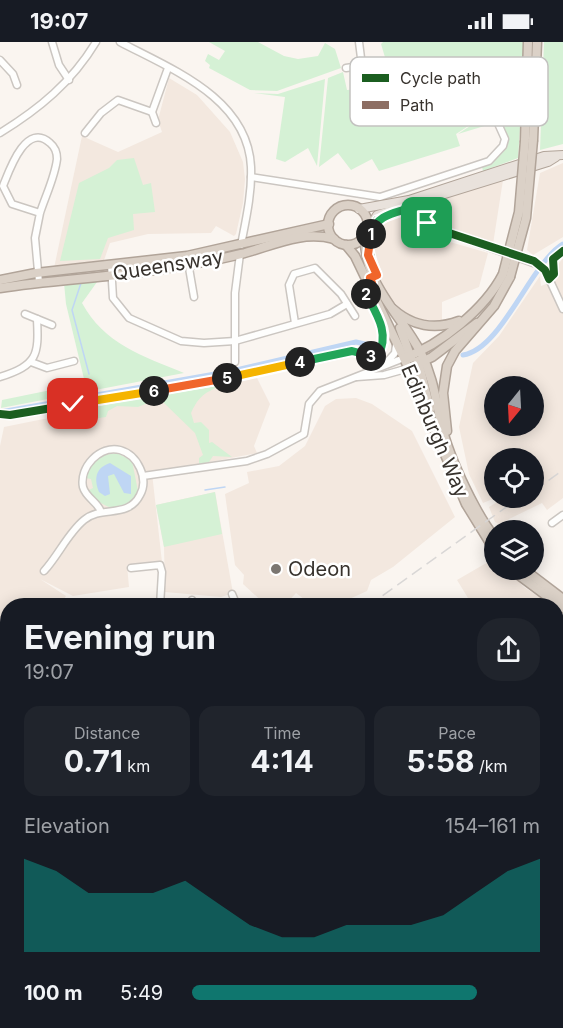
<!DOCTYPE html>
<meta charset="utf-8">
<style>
:root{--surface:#171b24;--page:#20242c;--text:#f1f3f6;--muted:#9ea1a6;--accent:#0f766e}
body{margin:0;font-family:Inter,sans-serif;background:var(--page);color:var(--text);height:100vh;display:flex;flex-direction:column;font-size:22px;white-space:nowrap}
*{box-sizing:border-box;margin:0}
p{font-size:20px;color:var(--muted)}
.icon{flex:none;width:33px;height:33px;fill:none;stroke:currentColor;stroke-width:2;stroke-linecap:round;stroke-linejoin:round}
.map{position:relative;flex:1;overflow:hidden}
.details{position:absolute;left:0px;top:556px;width:564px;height:430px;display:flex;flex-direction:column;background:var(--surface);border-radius:24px 24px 0 0;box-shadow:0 3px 15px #0003}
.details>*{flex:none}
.needle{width:39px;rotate:198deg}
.controls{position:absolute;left:484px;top:334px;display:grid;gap:12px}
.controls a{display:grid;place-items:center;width:60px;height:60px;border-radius:50%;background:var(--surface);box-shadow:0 3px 15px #0003;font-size:30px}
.pin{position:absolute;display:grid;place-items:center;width:51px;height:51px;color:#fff;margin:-26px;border-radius:12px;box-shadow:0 3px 9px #0006}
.km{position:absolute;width:30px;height:30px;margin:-15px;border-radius:50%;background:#222;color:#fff;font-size:16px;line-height:30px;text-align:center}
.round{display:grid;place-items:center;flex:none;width:63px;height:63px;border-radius:24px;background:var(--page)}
.head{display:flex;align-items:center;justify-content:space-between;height:102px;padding:0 24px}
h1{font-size:33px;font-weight:700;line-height:45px}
.stats{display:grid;grid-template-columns:repeat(3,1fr);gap:9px;height:102px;padding:6px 24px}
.stats div{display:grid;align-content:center;border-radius:15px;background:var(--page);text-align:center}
.stats b{font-size:30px;font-weight:700}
.stats small{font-size:16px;font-weight:400}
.stats p{font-size:16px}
.chart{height:168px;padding:12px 24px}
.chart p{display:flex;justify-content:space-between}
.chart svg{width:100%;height:108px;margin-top:6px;fill:var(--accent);opacity:.7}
ul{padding:0 24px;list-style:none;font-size:20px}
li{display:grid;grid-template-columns:96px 72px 1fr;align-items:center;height:45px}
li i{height:15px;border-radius:8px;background:var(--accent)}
.status{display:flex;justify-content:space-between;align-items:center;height:42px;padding:0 30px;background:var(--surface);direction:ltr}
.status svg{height:16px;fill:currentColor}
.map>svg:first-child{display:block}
</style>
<div class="status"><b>19:07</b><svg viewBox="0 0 49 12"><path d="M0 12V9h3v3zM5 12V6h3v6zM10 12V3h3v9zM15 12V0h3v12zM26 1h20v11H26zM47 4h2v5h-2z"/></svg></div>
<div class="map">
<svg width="563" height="986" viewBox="0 0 563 986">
<rect width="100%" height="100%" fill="#faf5f0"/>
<g fill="#f3e8df" fill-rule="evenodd">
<path d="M 169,36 L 197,53 L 230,90 L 243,120 L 245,137 L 243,161 L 236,192 L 234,194 L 216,184 L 211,191 L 148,192 L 110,201 L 103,221 L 54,226 L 82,94 L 118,110 L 162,90 L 158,78 Z"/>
<path d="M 563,121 L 563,195 L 533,213 L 527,208 L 540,131 Z"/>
<path d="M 503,138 L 493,202 L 441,186 L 426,175 L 424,167 L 426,162 Z"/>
<path d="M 406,171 L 433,195 L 488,211 L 479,245 L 442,260 L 442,279 L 414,277 L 392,259 L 375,231 L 370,210 L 378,183 Z"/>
<path d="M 563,216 L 563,456 L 547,468 L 542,461 L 499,482 L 495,480 L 489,465 L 504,456 L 534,456 L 534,417 L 495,417 L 495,456 L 483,461 L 469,432 L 459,385 L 473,321 L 499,294 L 540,234 L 541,244 L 556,238 L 556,225 ZM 495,345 L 534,345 L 534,384 L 495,384 Z"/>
<path d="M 256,334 L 270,362 L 254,404 L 257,411 L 152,431 L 162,520 L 127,523 L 129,545 L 73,554 L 40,537 L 66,554 L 60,564 L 8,564 L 7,605 L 0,608 L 0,404 L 4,385 Z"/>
<path d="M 356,356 L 372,362 L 412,389 L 455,475 L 393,525 L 371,538 L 367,549 L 334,564 L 313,564 L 296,551 L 284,564 L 267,564 L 243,542 L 244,533 L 235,523 L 225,452 L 249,441 L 247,430 L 279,424 L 305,404 L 325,364 L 336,357 Z"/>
<path d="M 215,450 L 233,551 L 221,555 L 165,550 L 164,505 L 156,463 Z"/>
<path d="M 495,516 L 495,528 L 507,528 L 524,545 L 553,564 L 462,564 L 468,556 L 457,538 Z"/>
</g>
<g fill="#d5f1d5">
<path d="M 209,0 L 258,0 L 284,14 L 298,17 L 318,14 L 325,1 L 335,7 L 341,26 L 277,49 L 250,48 L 209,26 L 210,23 L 205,19 L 208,12 L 219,18 L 225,9 Z"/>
<path d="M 383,0 L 523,0 L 523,42 L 518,116 L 483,129 L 482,125 L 493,119 L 505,106 L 505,88 L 501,79 L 458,92 L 516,53 L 456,92 L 460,104 L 379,129 L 372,117 L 351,128 L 338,111 L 319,125 L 328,36 L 343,30 L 347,48 L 401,43 L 396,25 L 387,22 L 381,2 Z"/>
<path d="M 544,0 L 563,0 L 563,102 L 540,108 Z"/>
<path d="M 325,37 L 317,124 L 308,106 L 285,120 L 276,117 L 285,55 L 254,51 L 278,52 Z"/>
<path d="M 134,116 L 143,143 L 151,141 L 155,170 L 133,172 L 134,188 L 108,196 L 100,217 L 60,219 L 79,141 L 109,126 L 117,118 Z"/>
<path d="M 96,238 L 97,240 L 82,261 C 104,302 143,314 184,331 L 1,366 L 2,358 L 85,341 L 66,262 L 64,241 Z"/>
<path d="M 223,339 C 211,353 203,345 191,371 L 194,381 L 201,380 L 209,388 L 209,401 L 212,400 L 232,415 L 213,414 L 209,420 L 199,422 L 199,416 L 203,413 L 195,391 L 163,360 L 155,358 L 138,365 L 117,364 L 108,369 L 106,375 L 92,377 L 70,364 Z"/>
<path d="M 117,411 L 132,419 L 138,449 C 129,478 101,466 87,449 L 93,446 L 91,437 L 85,436 C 91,419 98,413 117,411 Z"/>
<path d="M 215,450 L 222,492 L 164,505 L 156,463 Z"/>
<path d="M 7,666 L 7,728 L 0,732 L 0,669 Z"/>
<path d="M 166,980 L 508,980 L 509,986 L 162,986 Z"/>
</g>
<path fill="#bfd6f4" d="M 110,421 L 131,434 L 131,452 L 124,451 L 114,432 L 108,434 L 110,452 L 105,454 L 99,450 C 94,437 95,426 110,421 Z"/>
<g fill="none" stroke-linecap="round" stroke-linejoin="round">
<g stroke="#bfd6f4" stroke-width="1.5">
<path d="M 81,241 L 72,268 L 89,332"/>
<path d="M 205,448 L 225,445"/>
</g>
<g stroke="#bfd6f4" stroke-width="5">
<path d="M 463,313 C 502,307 530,222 563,202"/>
<path d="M 0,370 L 232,329 L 356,300 L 378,305"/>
</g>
<defs>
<g id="minor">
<path d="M 52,0 L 59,23 L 69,38"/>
<path d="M 120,0 C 171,27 248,56 251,125 C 252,151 246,177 241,203"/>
<path d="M 359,0 L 362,24"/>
<path d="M 0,18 L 13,32 L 17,43"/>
<path d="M 346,26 L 380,21"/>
<path d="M 156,81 L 152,70 L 168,26"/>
<path d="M 0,91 C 39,67 72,40 96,0"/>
<path d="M 85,91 L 101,71 L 118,58 L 152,70"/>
<path d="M 251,135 L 380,155 L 489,119 L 503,104 L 505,97 L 496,77"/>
<path d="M 416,159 L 420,174 L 437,187 L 539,223 L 545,228 L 563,267"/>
<path d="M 188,220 L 194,255"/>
<path d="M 111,223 L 113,256 L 129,276 L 181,299 L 204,301 L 235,299 L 330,272 L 347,262"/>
<path d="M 39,240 L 35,196 L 40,171 L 12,162 L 3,144 C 9,129 26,79 50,101 C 55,105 57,110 57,117 C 55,135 45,155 40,171"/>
<path d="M 25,272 L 52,283"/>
<path d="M 295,281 L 289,243 L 294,232 L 315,226 L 341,252 L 355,274"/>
<path d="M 31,320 L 47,326 L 74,319"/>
<path d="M 235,320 L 235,251 L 240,212"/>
<path d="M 386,321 L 395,311 L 396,302"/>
<path d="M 0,335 C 37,323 39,314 37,277"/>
<path d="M 357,335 L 384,333 L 409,326"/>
<path d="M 143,434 L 247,419 L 267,412 L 304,392 L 309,362 L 320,349 L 404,316"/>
<path d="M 552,481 L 563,473"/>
<path d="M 131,526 L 160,523 L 162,530 L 160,564"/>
<path d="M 44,529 C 58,514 68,491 84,478 C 102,463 128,477 140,453 C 149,437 138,413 120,408 C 100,403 79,425 83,445 C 86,456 98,460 101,470"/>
<path d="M 232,552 L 237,564"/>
<path d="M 192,558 L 194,564"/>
<path d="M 1,633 L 8,649"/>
<path d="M 0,664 L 8,661"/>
<path d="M 558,668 L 563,654"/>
<path d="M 561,759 L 563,768"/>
<path d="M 556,790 L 563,789"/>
<path d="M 6,808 L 8,809"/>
<path d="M 0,850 L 8,850"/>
<path d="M 556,867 L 563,866"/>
<path d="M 556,898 L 563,897"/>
<path d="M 556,917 L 563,918"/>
<path d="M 0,918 L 8,918"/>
<path d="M 0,954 L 8,954"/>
<path d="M 556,976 L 563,970"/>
<path d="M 0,980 L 82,980 L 120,986"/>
<path d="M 116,984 L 138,982"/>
<path d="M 547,986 L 553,980"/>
</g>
<g id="major">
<path d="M 359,167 L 409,158 L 544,114 L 563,113"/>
<path d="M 368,188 L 377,173 L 548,120 L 556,115"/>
</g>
<g id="highway">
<path d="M 533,98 L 537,0"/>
<path d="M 525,99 L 528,0"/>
<circle cx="348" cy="183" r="20"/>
<path d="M 365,194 C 363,242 401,272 421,311 C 432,333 435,353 440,376 C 446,410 474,469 495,496"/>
<path d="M 346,203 L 355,214 L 404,316 L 466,462 L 495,509"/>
<path d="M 0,238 L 36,231 L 187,214 L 329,182"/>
<path d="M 0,246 C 51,238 104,236 155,228 C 183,224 213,219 241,212 C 272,204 301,188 334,197"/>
<path d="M 393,267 C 412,284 435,288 459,279"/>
<path d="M 400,286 L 411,316"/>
<path d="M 404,316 C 440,303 485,267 503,232"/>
<path d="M 418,319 L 430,367"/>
<path d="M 409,326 L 432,315 L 477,281"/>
<path d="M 447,389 L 443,351 L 447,324 L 455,309 L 494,264 L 510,235"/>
<path d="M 512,528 L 563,566"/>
<path d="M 525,528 L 563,557"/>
<path d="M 556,729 L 563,728"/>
<path d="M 556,737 L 563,736"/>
<path d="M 135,986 L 139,980"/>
<path d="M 146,986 L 151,980"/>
</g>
</defs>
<use href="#minor" stroke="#cbc6c1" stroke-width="9"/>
<use href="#major" stroke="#b1a499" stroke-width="10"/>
<use href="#highway" stroke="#b1a499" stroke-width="11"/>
<use href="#minor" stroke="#fefefd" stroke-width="6"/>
<use href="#major" stroke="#e9e2dc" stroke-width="8"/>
<use href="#highway" stroke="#dbd1c7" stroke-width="8"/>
<g stroke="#d9d7d6" stroke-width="1.5" stroke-dasharray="12 6" stroke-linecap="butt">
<path d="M 534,449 L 563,428"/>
<path d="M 368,564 L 519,456"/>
<path d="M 0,764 L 8,760"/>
</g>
<defs>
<g id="highway-bridge">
<path d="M 503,232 L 519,170 L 525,99"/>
<path d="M 510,235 L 526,176 L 533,98"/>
</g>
</defs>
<use href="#highway-bridge" stroke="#b1a499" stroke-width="11" stroke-linecap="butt"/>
<use href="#highway-bridge" stroke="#dbd1c7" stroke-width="8"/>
<path stroke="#8d6e63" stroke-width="6" stroke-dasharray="12 6" stroke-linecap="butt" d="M 0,918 L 8,918"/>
<defs>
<path id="cycleway" d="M 0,372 L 10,373 L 237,335 L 352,309 L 375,315 C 397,296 373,265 363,245 L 372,241 L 370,236 L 377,233 C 369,214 364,197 377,178 L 407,167 L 414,173 L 419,172 L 437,187 L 534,219 L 545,228 L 549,237 L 554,232 L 553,217 L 563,209"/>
</defs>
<use href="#cycleway" stroke="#fff" stroke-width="11"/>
<use href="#cycleway" stroke="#1b5e20" stroke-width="8"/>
</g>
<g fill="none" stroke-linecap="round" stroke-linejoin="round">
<defs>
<path id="split-1" d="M 371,192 C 377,174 390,172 407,167 L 414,173 L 419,172 L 427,181"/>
<path id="split-2" d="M 366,252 L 363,245 L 372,241 L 370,236 L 377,233 L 368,213 L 371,192"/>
<path id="split-3" d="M 366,252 C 377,273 390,291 378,314 L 371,314"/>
<path id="split-4" d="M 300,320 L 352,309 L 371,314"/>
<path id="split-5" d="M 227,336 L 300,320"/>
<path id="split-6" d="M 154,349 L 227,336"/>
<path id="split-7" d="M 73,362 L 154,349"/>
</defs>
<use href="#split-1" stroke="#fff" stroke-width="12"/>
<use href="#split-2" stroke="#fff" stroke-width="12"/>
<use href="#split-3" stroke="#fff" stroke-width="12"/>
<use href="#split-4" stroke="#fff" stroke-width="12"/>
<use href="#split-5" stroke="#fff" stroke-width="12"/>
<use href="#split-6" stroke="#fff" stroke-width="12"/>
<use href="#split-7" stroke="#fff" stroke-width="12"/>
<use href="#split-1" stroke="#22a559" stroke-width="8"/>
<use href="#split-2" stroke="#f0652b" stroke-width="8"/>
<use href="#split-3" stroke="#22a559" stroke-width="8"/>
<use href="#split-4" stroke="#22a559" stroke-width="8"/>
<use href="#split-5" stroke="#f5b400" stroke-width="8"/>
<use href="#split-6" stroke="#f0652b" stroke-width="8"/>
<use href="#split-7" stroke="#f5b400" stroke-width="8"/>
</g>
<circle fill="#7b7671" stroke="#fff" stroke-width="2" cx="276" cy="527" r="6"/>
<g text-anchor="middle" stroke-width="5" stroke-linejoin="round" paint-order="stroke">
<g font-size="20" fill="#37322d" stroke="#fff">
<text transform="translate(168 223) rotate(-9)" y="7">Queensway</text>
<text transform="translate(435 389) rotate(67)" y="7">Edinburgh Way</text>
</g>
<g font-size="20" fill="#37322d" stroke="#fff" text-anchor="start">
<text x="288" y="534">Odeon</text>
</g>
</g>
<rect x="350" y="15" width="198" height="69" rx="9" fill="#fff" stroke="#c3c2c0" stroke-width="1.5"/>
<rect x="362" y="32" width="27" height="8" fill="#1b5e20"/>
<rect x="362" y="59" width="27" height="8" fill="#8d6e63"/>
<g font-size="16" fill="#37322d">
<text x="400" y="42">Cycle path</text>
<text x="400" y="69">Path</text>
</g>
</svg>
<div class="controls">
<a><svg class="needle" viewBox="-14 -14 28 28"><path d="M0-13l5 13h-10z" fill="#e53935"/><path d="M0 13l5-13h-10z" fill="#9ea1a6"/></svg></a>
<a><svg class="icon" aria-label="locate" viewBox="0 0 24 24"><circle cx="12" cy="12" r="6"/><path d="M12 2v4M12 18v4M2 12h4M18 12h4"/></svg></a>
<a><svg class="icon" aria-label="layers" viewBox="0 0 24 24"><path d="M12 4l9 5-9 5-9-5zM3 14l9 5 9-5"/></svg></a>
</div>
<div class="pin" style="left:427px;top:181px;background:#1e9e55"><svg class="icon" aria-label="arrive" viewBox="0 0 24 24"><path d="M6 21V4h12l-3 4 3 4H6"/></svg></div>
<div class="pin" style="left:73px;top:362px;background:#d93025"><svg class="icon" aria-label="check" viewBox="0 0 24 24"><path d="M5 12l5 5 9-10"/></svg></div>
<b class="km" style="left:371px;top:192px">1</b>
<b class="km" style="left:366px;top:252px">2</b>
<b class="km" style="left:371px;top:314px">3</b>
<b class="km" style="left:300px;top:320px">4</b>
<b class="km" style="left:227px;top:336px">5</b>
<b class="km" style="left:154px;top:349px">6</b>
<section class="details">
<div class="head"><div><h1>Evening run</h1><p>19:07</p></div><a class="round"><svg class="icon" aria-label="share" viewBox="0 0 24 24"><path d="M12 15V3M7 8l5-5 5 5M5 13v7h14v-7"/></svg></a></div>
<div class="stats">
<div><p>Distance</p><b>0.71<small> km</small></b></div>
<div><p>Time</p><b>4:14</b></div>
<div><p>Pace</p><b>5:58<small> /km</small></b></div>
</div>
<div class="chart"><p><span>Elevation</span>154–161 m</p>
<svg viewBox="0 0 160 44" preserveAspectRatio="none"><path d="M0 44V6L10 11L20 20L30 20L40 20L50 15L60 24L70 33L80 38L90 38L100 33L110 33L120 33L130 29L140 20L150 11L160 6V44z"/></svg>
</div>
<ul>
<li><b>100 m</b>5:49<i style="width:82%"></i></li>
</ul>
</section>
</div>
